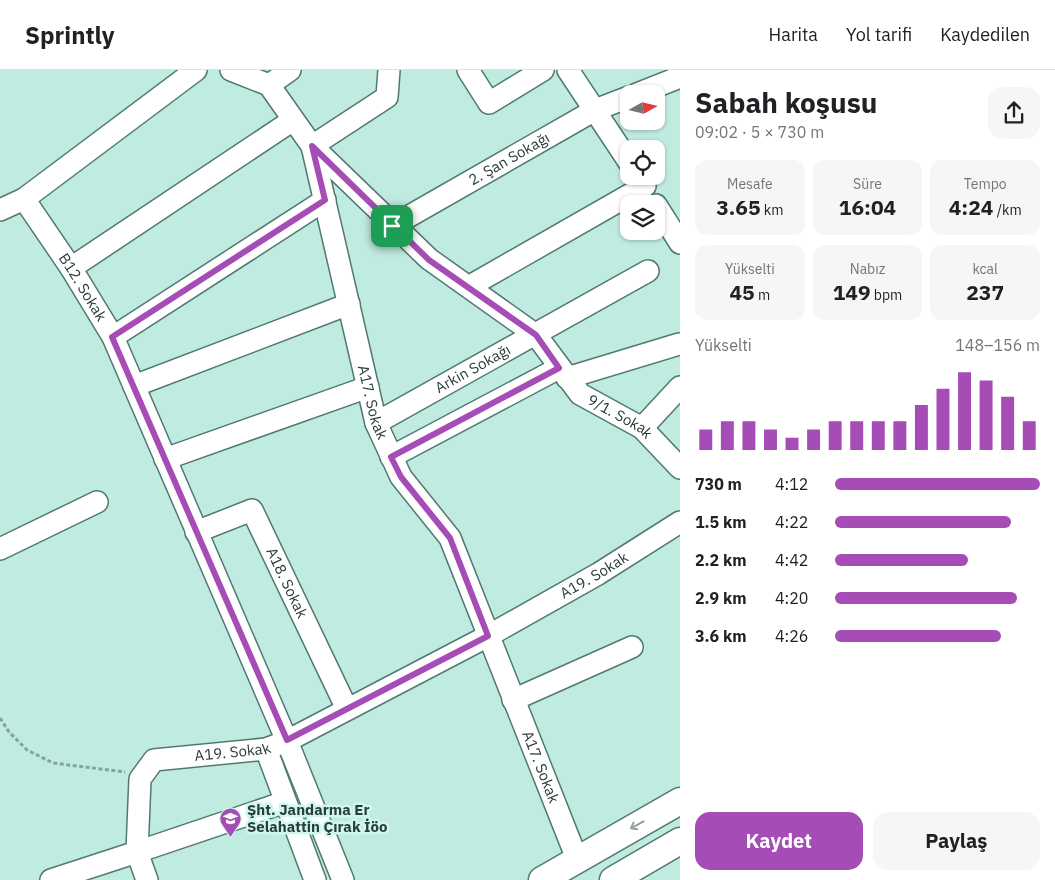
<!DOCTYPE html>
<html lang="tr">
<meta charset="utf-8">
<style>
:root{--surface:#fff;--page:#f6f6f6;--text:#202124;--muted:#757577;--line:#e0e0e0;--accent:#a64cb7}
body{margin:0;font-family:"IBM Plex Sans",sans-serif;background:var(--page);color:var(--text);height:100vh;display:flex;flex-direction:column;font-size:19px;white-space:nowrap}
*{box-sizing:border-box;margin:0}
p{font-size:16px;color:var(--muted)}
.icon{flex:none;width:28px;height:28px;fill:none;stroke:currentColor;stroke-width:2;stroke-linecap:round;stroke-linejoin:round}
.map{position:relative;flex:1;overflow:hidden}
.drawer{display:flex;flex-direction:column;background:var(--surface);width:375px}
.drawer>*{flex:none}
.needle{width:32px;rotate:82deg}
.buttons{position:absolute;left:620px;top:15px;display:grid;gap:10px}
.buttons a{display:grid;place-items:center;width:45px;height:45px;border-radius:10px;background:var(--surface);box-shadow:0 1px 4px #0004;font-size:25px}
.pin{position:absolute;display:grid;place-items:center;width:42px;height:42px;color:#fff;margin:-21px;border-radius:10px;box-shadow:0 2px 8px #0006}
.round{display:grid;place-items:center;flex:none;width:52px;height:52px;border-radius:15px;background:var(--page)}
.overview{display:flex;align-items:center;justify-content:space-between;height:85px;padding:0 15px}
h1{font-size:28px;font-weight:800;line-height:38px}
.stats{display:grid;grid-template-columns:repeat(3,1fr);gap:8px;height:85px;padding:5px 15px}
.stats div{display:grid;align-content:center;border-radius:12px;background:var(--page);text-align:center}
.stats b{font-size:21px;font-weight:800}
.stats small{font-size:14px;font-weight:400}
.stats p{font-size:14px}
.chart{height:140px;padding:10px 15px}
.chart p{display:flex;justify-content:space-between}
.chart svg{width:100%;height:90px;margin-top:5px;stroke:var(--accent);stroke-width:6}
.action{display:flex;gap:10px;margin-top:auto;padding:10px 15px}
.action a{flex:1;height:58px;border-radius:15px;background:var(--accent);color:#fff;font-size:20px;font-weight:800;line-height:58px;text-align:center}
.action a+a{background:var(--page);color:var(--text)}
ul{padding:0 15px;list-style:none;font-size:16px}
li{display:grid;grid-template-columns:80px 60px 1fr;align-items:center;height:38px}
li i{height:12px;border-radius:6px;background:var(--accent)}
header{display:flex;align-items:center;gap:30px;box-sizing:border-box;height:70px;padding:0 25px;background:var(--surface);border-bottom:1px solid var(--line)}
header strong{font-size:24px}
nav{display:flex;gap:28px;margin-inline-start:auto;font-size:18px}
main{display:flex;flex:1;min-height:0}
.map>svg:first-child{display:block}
</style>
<header>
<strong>Sprintly</strong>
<nav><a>Harita</a><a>Yol tarifi</a><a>Kaydedilen</a></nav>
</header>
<main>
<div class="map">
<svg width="680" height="810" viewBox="0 0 680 810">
<rect width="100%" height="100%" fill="#c0ebe1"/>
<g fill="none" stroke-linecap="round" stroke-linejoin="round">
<defs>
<g id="minor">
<path id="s1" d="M 231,0 L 269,15 L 312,76 L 429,189 L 536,265 L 580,324 L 642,358 L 680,398"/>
<path id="s2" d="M 389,0 L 387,27 L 312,76 L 376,353 L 401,407 L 450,468 L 577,789"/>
<path d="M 468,0 L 489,33 L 543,0"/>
<path d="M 568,0 L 629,92"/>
<path d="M 269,15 L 290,0"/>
<path d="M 637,24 L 680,7"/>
<path id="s3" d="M 24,129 L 71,198 L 113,267 L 287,671 L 343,810"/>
<path d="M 656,135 L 680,173"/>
<path d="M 0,140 L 24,129 L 196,0"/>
<path id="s4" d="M 392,156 L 595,40 L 629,27"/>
<path d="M 71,198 L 293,50"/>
<path d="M 470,216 L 645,116"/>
<path d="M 113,267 L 325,130"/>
<path d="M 567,308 L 679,274"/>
<path d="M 134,316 L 349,234"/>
<path id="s5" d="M 376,353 L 648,201"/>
<path d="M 642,358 L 680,317"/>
<path d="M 391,387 L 559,298"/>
<path d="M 165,389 L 368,317"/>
<path id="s6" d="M 196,462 L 252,440 L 347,639"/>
<path d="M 0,479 L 97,432"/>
<path d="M 513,630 L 632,577"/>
<path d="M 266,679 L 315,810"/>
<path id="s7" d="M 51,810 L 137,782 L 140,709 L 154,690 L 266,679 L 287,671 L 488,566 L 598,504 L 680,452"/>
<path d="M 147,810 L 137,782 L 285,732"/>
</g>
<g id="major">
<path d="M 542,810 L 680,731"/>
<path d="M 613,810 L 680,771"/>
</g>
</defs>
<use href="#minor" stroke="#517971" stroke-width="24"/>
<use href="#major" stroke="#517971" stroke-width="29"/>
<path stroke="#83a39c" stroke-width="3" stroke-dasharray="4 2.5" stroke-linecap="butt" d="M 0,648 L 9,662 L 27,680 L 53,693 L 125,702"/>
<use href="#minor" stroke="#fff" stroke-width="21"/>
<use href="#major" stroke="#fff" stroke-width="26"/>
</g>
<defs><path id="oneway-shaft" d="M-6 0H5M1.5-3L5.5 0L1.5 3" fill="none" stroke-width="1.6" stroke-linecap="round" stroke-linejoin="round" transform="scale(1.25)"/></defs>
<use stroke="#959e9c" href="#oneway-shaft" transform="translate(637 755) rotate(151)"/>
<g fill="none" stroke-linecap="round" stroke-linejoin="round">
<defs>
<path id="route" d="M 312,76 L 429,190 L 536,265 L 559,298 L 391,387 L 401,407 L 450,468 L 488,566 L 287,670 L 112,267 L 325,130 Z"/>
</defs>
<use href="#route" stroke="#fff" stroke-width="10"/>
<use href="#route" stroke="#a64cb7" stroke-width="6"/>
</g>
<defs>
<symbol id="school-pin" viewBox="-11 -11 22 30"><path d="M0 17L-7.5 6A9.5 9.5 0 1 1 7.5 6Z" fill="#a64cb7" stroke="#cdf8ee"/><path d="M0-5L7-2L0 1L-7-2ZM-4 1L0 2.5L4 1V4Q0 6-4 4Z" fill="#fff"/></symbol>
</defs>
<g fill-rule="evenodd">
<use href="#school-pin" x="218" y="736" width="25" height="34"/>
</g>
<g text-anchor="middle" stroke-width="5" stroke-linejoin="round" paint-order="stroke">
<g font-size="15" fill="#2b3c39" stroke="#cdf8ee">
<text dy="5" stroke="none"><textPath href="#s4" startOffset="135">2. Şan Sokağı</textPath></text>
<text dy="5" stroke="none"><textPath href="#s3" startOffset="106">B12. Sokak</textPath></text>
<text dy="5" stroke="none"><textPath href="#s5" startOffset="111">Arkin Sokağı</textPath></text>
<text dy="5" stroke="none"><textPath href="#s2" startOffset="380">A17. Sokak</textPath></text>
<text dy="5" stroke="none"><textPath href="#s1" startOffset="529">9/1. Sokak</textPath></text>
<text dy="5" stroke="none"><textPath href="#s7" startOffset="671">A19. Sokak</textPath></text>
<text dy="5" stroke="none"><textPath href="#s6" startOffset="141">A18. Sokak</textPath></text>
<text dy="5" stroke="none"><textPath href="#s7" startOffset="266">A19. Sokak</textPath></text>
<text dy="5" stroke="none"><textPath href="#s2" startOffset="785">A17. Sokak</textPath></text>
</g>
<g font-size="15" font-weight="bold" fill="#2b3c39" stroke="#cdf8ee" text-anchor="start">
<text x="247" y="745">Şht. Jandarma Er<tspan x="247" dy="17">Selahattin Çırak İöo</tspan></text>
</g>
</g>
</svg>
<div class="buttons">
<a><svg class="needle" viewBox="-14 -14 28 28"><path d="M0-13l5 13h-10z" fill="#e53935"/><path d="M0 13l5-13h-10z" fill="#757577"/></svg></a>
<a><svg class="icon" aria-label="locate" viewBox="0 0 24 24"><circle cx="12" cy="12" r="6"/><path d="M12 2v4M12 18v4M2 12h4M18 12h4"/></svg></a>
<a><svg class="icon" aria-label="layers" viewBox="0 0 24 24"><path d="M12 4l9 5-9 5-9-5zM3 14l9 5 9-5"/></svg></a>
</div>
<div class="pin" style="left:392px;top:156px;background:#1e9e55"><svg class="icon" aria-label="arrive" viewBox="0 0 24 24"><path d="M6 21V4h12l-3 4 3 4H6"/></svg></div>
</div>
<section class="drawer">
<div class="overview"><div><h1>Sabah koşusu</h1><p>09:02 · 5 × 730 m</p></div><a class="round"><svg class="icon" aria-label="share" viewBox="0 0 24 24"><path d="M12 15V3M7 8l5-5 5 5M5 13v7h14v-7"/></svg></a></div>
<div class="stats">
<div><p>Mesafe</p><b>3.65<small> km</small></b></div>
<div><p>Süre</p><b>16:04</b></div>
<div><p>Tempo</p><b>4:24<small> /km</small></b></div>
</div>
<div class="stats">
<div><p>Yükselti</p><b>45<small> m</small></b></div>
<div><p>Nabız</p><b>149<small> bpm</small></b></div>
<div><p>kcal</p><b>237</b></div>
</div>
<div class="chart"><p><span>Yükselti</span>148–156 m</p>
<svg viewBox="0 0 160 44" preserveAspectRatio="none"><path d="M5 44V34M15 44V30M25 44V30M35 44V34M45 44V38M55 44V34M65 44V30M75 44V30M85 44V30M95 44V30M105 44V22M115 44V14M125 44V6M135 44V10M145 44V18M155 44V30"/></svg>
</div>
<ul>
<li><b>730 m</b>4:12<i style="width:100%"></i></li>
<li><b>1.5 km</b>4:22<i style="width:86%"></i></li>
<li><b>2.2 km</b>4:42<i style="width:65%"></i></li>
<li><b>2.9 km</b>4:20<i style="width:89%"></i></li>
<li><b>3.6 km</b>4:26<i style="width:81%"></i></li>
</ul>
<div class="action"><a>Kaydet</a><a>Paylaş</a></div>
</section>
</main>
